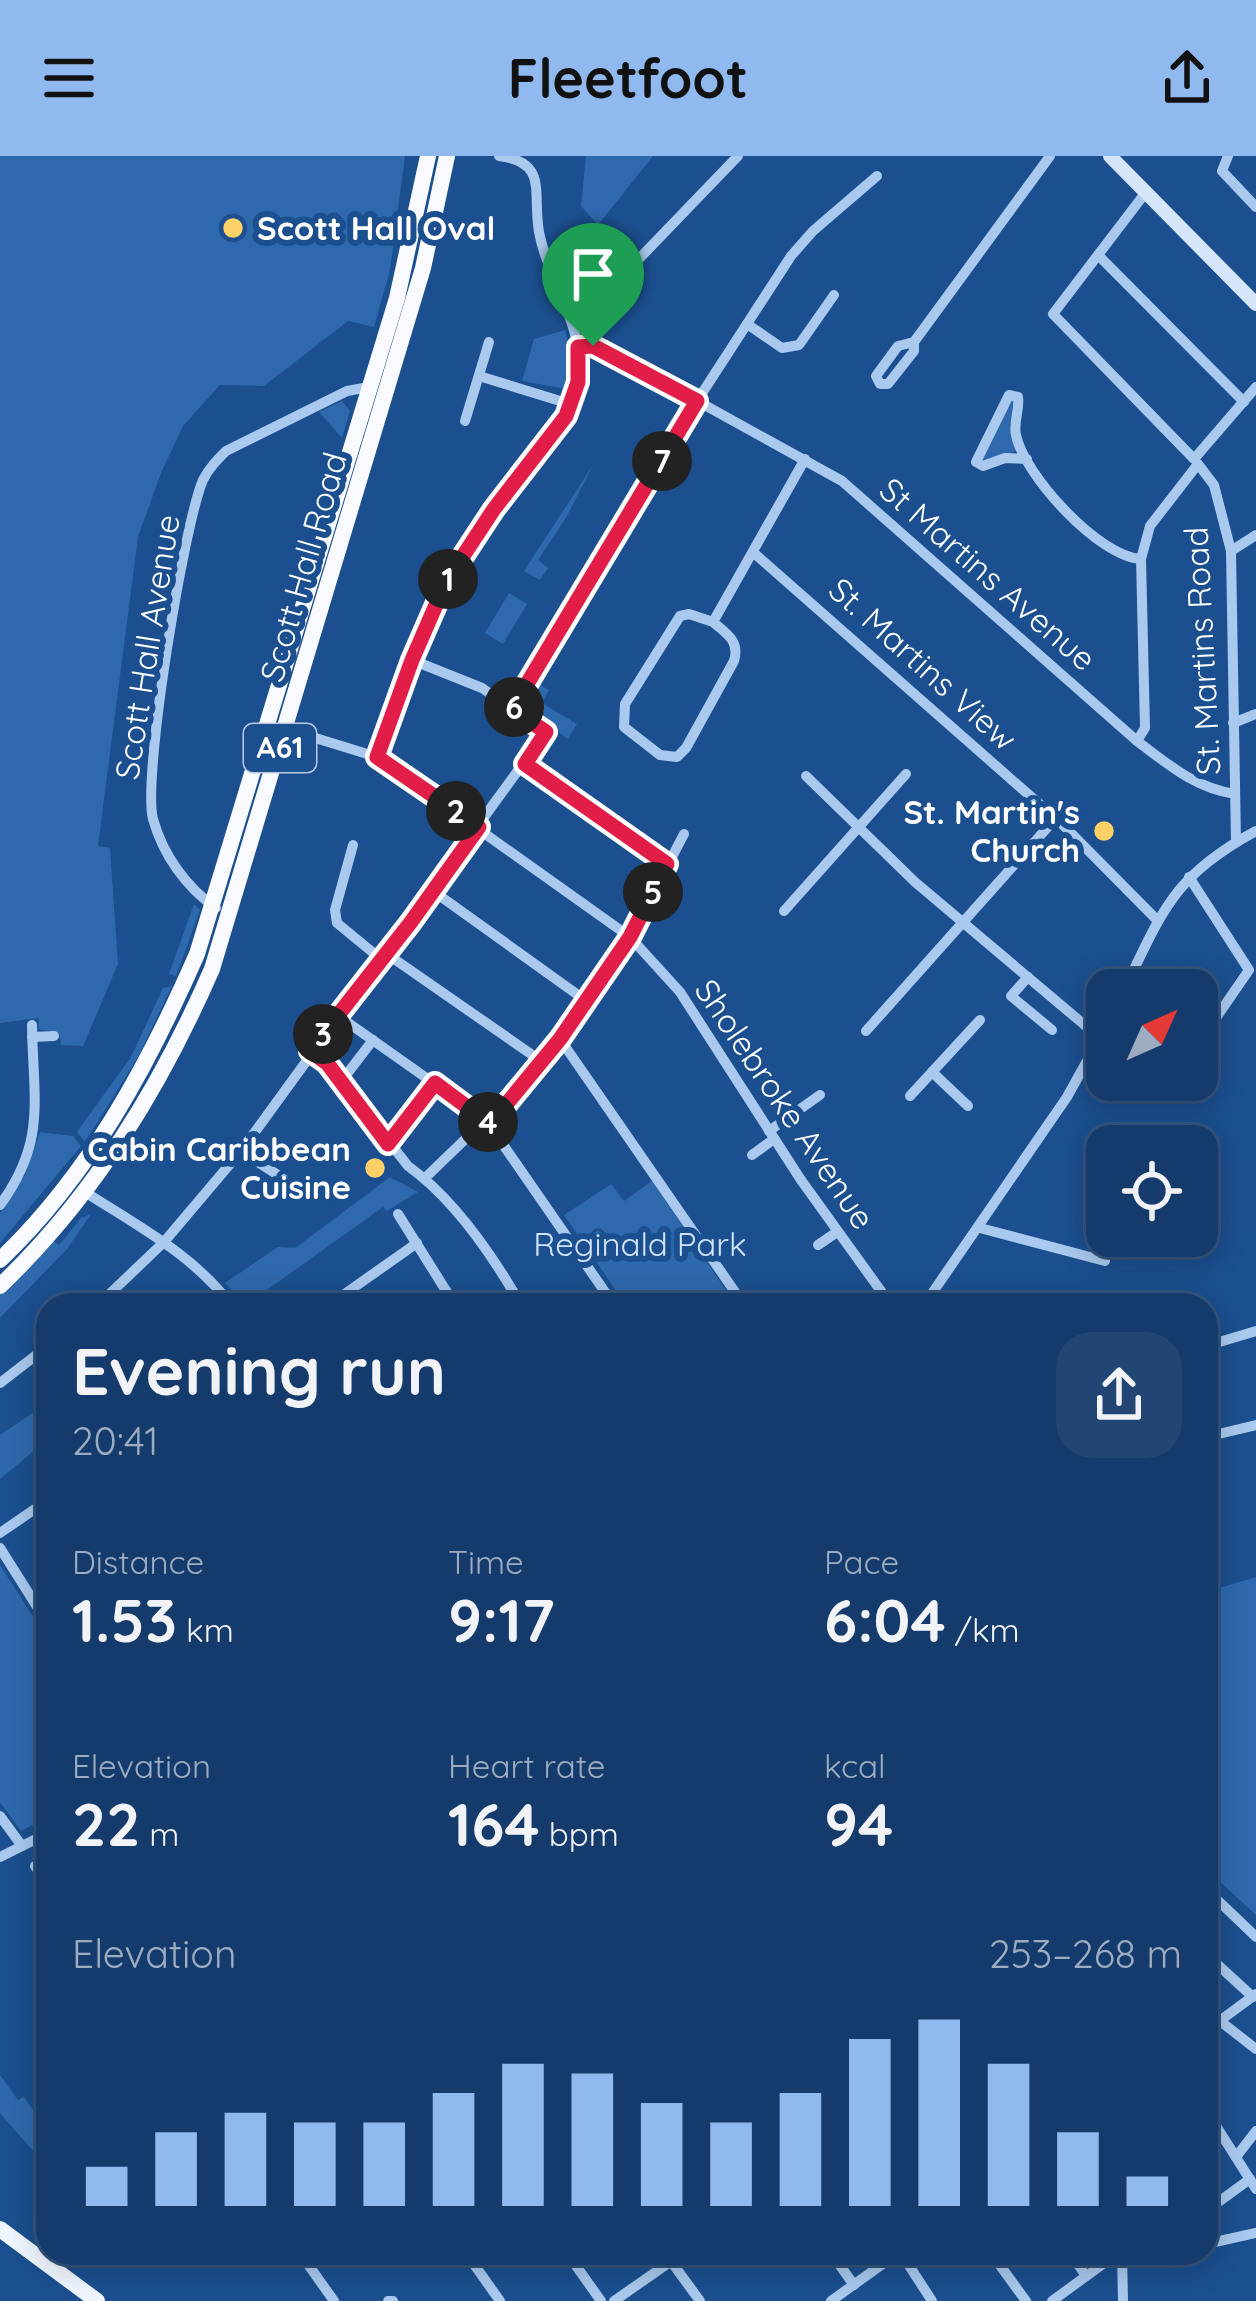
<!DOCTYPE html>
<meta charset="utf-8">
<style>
:root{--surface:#143b6b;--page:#214673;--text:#f1f3f6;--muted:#9dadc1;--line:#33557e;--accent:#90b9f0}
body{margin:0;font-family:Quicksand,sans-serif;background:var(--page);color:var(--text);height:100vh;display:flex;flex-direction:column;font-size:45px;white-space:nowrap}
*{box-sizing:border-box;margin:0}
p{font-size:39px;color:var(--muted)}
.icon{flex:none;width:66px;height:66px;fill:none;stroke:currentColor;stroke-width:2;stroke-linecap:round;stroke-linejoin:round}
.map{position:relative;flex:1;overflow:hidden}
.side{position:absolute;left:36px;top:1137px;width:1182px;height:972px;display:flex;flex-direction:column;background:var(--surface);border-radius:36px;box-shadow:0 6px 30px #0003,0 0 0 3px var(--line)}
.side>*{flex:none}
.needle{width:78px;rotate:45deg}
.tools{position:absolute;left:1086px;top:813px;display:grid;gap:24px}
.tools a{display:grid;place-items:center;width:132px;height:132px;border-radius:24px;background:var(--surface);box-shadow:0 6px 30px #0003,0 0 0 3px var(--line);font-size:60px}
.pin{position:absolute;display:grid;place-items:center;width:102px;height:102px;color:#fff;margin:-123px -51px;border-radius:50% 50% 50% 0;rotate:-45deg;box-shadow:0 0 12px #0007}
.pin .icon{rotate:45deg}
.km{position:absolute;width:60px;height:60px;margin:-30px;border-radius:50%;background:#222;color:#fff;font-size:33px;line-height:60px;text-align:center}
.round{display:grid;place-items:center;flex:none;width:126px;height:126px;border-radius:36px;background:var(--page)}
.headline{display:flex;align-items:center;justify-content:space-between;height:204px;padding:0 36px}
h1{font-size:66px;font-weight:700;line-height:90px}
.figures{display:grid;grid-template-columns:repeat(3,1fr);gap:18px;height:204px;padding:12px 36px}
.figures div{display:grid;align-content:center}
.figures b{font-size:60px;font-weight:700}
.figures small{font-size:33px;font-weight:400}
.figures p{font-size:33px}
.chart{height:336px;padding:24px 36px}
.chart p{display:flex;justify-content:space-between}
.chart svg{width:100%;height:216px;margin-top:12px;stroke:var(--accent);stroke-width:6}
header{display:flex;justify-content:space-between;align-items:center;height:156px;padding:0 36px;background:var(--accent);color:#111;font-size:54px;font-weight:700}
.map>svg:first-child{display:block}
</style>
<header><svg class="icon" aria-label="menu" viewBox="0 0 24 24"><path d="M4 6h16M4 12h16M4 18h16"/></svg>Fleetfoot<svg class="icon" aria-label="share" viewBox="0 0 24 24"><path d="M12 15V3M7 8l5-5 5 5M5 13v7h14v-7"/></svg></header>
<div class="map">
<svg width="1256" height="2145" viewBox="0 0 1256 2145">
<rect width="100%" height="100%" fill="#1b4f8f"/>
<g fill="#2e69ad">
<path d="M 0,0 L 405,0 L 390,114 L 374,171 L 348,165 L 264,230 L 220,229 L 183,270 L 161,317 L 138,381 L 98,690 L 110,692 L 118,808 L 83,890 L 61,889 L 59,877 L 38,873 L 39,862 L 0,867 Z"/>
<path d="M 586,0 L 653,0 L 598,69 L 581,50 Z"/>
<path d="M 565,174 L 572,202 L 566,233 L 522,225 L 534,183 Z"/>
<path d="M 1012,243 L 1016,246 L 1016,295 L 985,305 L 980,302 Z"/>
<path d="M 342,245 L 350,255 L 342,282 L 319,256 Z"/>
<path d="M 593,309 L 567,360 L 538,404 L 548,412 L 540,424 L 524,415 Z"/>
<path d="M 509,437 L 527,448 L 503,488 L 485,477 Z"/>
<path d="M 535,526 L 549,534 L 542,547 L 577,568 L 568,583 L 536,560 L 528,539 Z"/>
<path d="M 194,748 L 200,754 L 176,820 L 169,818 Z"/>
<path d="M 172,830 L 138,901 L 85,986 L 77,976 L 131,901 L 163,832 Z"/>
<path d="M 40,976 L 73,980 L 81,990 L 0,1087 L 0,1057 L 25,1019 Z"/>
<path d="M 390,1021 L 418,1036 L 387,1055 L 383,1051 L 246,1149 L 225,1127 L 278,1091 L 295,1092 Z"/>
<path d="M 652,1025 L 736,1149 L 626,1149 L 564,1059 L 611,1028 L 624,1045 Z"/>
<path d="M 91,1058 L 67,1093 L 0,1162 L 0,1137 L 52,1084 L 59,1089 L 81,1062 Z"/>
<path d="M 48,1247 L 48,1283 L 0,1323 L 0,1279 Z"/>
<path d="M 0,1409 L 48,1484 L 48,1661 L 21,1675 L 0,1646 Z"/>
<path d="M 1256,1421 L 1256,1759 L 1206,1713 L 1206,1436 Z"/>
<path d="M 0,1919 L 18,1944 L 24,1941 L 48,1975 L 48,2000 L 40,2003 L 0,1957 Z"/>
</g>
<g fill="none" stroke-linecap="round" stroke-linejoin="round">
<g stroke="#a9c9ee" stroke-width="10">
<path d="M 1228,0 L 1222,15 L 1256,51"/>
<path d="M 1146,36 L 1053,158 L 1194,303 L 1256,231"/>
<path d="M 1098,99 L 1244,246"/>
<path d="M 567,156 L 610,133 L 738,0"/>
<path d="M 747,168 L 782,192 L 799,189 L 834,139"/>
<path d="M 914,186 L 898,190 L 876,220 L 880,228 L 888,228 L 914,195 L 914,186 L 1050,0"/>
<path d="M 579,191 L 593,190 L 605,194 L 842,325 L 1137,585 C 1169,609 1195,632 1235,638"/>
<path d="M 479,220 L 570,248"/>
<path d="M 465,265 L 489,186"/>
<path d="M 1027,303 L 1005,302 L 983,310 L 976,306 L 1009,239 L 1018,241 C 1020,254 1013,266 1016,279 C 1024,319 1099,401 1141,403"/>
<path d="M 1231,395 L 1256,379"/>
<path d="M 754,397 L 1062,668 L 1156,763"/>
<path d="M 713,466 L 689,458 L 680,460 L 625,548 L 624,571 L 660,599 L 677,601 L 686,592 L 734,505 C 740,485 727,478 713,466 L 805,303"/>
<path d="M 512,553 L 697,245 L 791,100 L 813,75 L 877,20"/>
<path d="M 1233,567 L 1256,558"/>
<path d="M 283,572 L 377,601 L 630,781 L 680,836 L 801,1024 L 891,1149"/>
<path d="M 1137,585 L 1145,572 L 1141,403 L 1150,370 L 1198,308 L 1214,329 L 1231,395 L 1236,686"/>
<path d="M 377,601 C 398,542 416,477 448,423 C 464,397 481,371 500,347 C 527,311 570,270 578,225 C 587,173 548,125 539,76 C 532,37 549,6 499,0"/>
<path d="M 525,608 L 667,708"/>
<path d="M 806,620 L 915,726 L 1100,882"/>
<path d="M 353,689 L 335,754 L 337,767 L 382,804"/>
<path d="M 1189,721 L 1249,814 L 1209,872"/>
<path d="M 433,735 L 585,844"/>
<path d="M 216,752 C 186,731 163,699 153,663 C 142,621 184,368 203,324 C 209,312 217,304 226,295 L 347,235 L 369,231"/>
<path d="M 784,755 L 906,618"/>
<path d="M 387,798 L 541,905"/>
<path d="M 1028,821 L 1011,840 L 1052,874"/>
<path d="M 1124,834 C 1163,754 1173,720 1256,675"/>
<path d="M 337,859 L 486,964 L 614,1149"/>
<path d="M 866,875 L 1055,663"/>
<path d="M 32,881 L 54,880"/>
<path d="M 560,883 L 744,1149"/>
<path d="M 310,895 L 327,907 L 408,1010 C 454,1043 493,1100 521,1149"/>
<path d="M 932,916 L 968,950"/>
<path d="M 340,927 L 373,884"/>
<path d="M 910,940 L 980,864"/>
<path d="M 490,969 L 560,883 L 630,781 L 684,678"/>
<path d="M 769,975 L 820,939"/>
<path d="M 388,988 L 435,927"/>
<path d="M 241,995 L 304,1036"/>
<path d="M 752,999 L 774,983"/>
<path d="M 425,1022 L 481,968"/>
<path d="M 82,1034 C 134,1068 193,1098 231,1149"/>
<path d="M 0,1049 C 47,985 33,943 32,869"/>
<path d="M 398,1058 L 455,1149"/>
<path d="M 980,1072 L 1105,1105"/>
<path d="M 818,1089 L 837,1076"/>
<path d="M 98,1149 L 164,1086 L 241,995 L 546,576 L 482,532 L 412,504"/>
<path d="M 329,1149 L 417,1087"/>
<path d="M 924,1149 L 1067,941 L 1107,869"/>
<path d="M 1049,1149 L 1056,1149"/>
<path d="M 1206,1190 L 1256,1175"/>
<path d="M 0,1227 L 48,1190"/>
<path d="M 1206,1281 L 1256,1269"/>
<path d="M 0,1377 L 48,1344"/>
<path d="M 0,1392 L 48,1468"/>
<path d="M 0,1660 L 22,1690"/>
<path d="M 0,1701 L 48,1677"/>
<path d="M 35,1710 L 48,1730"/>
<path d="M 1206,1733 L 1256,1781"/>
<path d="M 1206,1798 L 1253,1841"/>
<path d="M 1220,1865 L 1256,1893"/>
<path d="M 1206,1875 L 1256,1838"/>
<path d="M 1206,1954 L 1256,2033"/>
<path d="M 1236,2001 L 1256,1975"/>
<path d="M 1206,2055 L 1250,2023"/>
<path d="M 1206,2088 L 1256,2077"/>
<path d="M 300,2097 L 334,2145"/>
<path d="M 466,2097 L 500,2145"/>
<path d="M 567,2097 L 601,2145"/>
<path d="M 665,2097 L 700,2145"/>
<path d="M 831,2097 L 854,2129"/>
<path d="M 901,2097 L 932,2145"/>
<path d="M 991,2097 L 1026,2145"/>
<path d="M 1070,2097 L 1086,2120"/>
<path d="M 1122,2097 L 1123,2145"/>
<path d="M 1121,2105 L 1160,2097"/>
<path d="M 388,2145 L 393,2145"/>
<path d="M 614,2145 L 683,2097"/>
<path d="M 831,2145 L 898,2097"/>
<path d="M 1052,2145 L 1118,2097"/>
</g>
<path stroke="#d6e6fa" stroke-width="14" d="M 1110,0 L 1256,148"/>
<path stroke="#f0f6ff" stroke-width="16" d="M 0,2073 L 97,2145"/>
<g stroke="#f8faff" stroke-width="16">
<path d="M 0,1104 C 90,1018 148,910 197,798 L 397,142 L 428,0"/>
<path d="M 0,1130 C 94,1040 160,932 212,813 L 423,112 L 447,0"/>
</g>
</g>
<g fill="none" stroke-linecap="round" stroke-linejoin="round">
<defs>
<path id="route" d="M 593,190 L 697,245 L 512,553 L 546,576 L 525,608 L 667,708 L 630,781 L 560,883 L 490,968 L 435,927 L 388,988 L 327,907 L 310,895 L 411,766 L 479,671 L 377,601 L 412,504 L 446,426 L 494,353 L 566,260 L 578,226 L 578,191 Z"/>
</defs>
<use href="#route" stroke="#fff" stroke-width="24"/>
<use href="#route" stroke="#e11d48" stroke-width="15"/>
</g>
<g fill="#ffd166" stroke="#1b4f8f" stroke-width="4.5">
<circle cx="233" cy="72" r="12"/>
<circle cx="1104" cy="675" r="12"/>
<circle cx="375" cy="1012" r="12"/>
</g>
<g text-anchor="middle" stroke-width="12" stroke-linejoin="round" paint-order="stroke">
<rect fill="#1b4f8f" stroke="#bbcadd" stroke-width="3" x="244" y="568" width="72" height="48" rx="9"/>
<g font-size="30" font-weight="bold" fill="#fff">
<text x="280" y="602">A61</text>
</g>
<g font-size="33" font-weight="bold" fill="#fff" stroke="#1b4f8f" text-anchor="end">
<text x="257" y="84" text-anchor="start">Scott Hall Oval</text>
<text x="1080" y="668">St. Martin's<tspan x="1080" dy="38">Church</tspan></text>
<text x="351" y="1005">Cabin Caribbean<tspan x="351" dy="38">Cuisine</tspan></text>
</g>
<g font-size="33" fill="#fff" stroke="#1b4f8f">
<text transform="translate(303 411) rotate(-74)" y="12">Scott Hall Road</text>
<text transform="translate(988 418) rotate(41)" y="12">St Martins Avenue</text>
<text transform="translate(147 491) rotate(-81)" y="12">Scott Hall Avenue</text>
<text transform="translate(1202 495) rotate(-93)" y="12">St. Martins Road</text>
<text transform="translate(923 508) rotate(42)" y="12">St. Martins View</text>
<text transform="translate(785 948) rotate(56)" y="12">Sholebroke Avenue</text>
</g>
<g font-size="33" fill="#cfe3fa" stroke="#1b4f8f">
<text x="640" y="1100">Reginald Park</text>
</g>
</g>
</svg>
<div class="tools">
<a><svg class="needle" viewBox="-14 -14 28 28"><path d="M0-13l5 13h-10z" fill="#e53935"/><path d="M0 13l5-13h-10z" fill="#9dadc1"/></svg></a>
<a><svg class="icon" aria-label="locate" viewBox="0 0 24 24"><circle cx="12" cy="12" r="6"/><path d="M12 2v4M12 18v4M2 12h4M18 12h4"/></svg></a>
</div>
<div class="pin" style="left:593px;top:190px;background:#1e9e55"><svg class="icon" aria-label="arrive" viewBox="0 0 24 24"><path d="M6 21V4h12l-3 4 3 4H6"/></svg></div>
<b class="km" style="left:448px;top:423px">1</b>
<b class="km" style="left:456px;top:655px">2</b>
<b class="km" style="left:323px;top:878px">3</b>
<b class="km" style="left:488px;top:966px">4</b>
<b class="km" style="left:653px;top:736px">5</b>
<b class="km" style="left:514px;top:551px">6</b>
<b class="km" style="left:662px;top:305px">7</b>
<section class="side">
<div class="headline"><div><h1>Evening run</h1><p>20:41</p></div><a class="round"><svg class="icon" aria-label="share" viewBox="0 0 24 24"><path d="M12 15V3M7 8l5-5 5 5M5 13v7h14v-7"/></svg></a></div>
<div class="figures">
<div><p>Distance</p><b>1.53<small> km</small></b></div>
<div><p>Time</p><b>9:17</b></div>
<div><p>Pace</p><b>6:04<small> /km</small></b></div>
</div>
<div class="figures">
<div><p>Elevation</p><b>22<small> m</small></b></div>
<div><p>Heart rate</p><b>164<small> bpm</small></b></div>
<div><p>kcal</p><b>94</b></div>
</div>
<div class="chart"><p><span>Elevation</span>253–268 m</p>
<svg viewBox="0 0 160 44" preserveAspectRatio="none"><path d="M5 44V36M15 44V29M25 44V25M35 44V27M45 44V27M55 44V21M65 44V15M75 44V17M85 44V23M95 44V27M105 44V21M115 44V10M125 44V6M135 44V15M145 44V29M155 44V38"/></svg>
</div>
</section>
</div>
